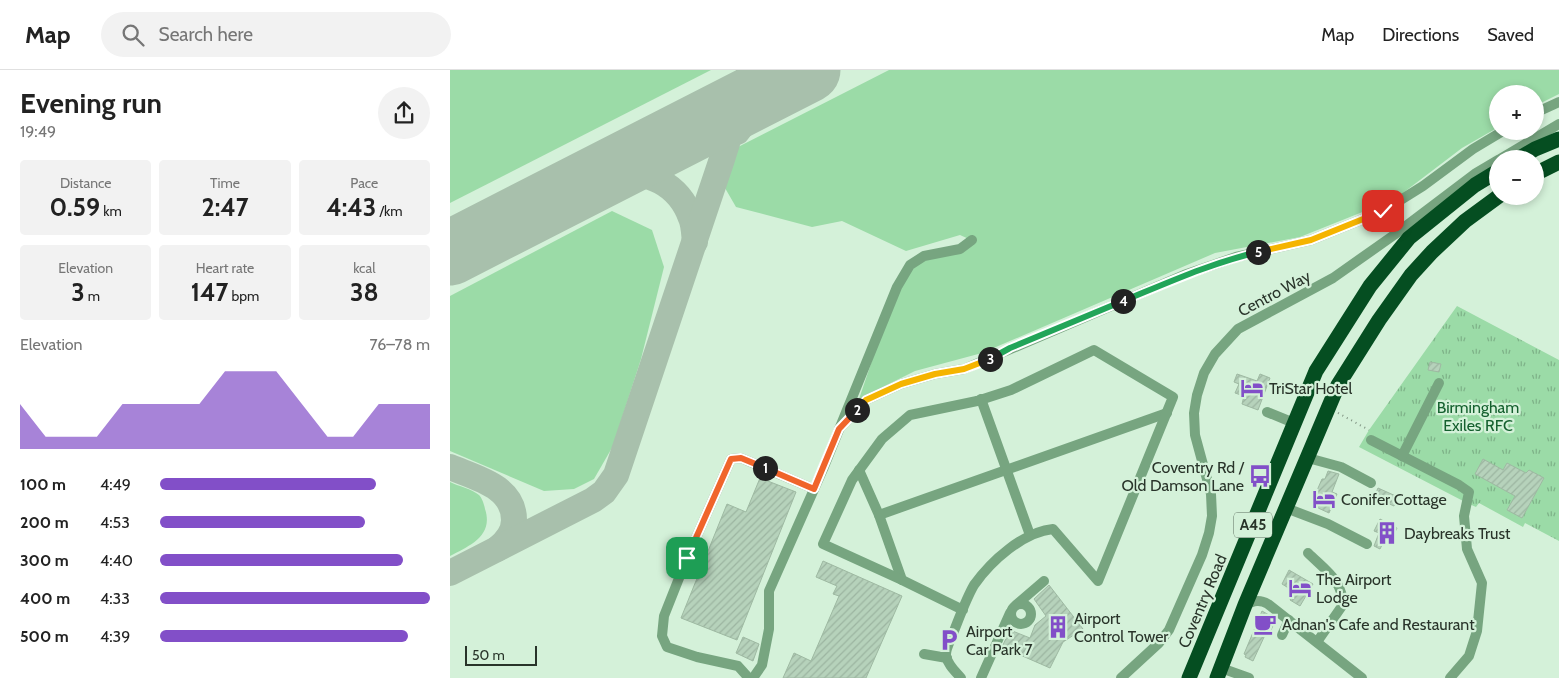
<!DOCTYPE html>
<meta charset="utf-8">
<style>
:root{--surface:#fff;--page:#f2f2f2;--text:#222;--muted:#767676;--line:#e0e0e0;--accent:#824fc8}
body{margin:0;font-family:Cabin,sans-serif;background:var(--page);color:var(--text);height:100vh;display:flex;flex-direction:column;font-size:19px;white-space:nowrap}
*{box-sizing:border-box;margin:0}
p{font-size:16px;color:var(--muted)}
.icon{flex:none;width:28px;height:28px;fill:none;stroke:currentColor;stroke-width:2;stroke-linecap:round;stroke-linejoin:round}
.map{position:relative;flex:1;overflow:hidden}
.side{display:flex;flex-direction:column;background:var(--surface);width:450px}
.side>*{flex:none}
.controls{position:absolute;left:1039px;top:15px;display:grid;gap:10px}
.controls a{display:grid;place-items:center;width:55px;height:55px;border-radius:50%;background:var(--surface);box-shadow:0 2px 8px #0003;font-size:25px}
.scale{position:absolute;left:15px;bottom:12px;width:72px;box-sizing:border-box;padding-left:5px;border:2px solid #29342a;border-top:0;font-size:14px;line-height:18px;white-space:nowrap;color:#29342a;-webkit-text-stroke:4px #d4f1d9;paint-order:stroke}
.pin{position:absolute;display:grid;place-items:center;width:42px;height:42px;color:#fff;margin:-21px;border-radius:10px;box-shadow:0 2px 8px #0006}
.km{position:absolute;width:25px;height:25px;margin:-12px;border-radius:50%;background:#222;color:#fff;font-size:14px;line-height:25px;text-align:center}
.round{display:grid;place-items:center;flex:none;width:52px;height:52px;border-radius:26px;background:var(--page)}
.headline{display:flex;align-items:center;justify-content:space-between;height:85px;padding:0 20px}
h1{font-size:28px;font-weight:700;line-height:38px}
.stats{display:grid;grid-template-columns:repeat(3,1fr);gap:8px;height:85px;padding:5px 20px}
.stats div{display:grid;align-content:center;border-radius:5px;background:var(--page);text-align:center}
.stats b{font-size:25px;font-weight:700}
.stats small{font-size:14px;font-weight:400}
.stats p{font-size:14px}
.chart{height:140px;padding:10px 20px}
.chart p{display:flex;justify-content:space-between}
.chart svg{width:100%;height:90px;margin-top:5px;fill:var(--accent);opacity:.7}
ul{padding:0 20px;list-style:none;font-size:16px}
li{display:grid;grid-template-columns:80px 60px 1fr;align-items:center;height:38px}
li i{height:12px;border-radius:6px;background:var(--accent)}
header{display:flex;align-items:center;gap:30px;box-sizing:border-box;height:70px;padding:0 25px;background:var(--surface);border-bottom:1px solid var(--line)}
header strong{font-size:24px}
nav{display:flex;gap:28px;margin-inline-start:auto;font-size:18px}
.search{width:350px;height:45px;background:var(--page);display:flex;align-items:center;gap:12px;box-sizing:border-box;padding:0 18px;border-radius:28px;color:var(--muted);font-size:19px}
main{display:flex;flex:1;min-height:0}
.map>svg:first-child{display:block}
</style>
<header>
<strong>Map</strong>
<div class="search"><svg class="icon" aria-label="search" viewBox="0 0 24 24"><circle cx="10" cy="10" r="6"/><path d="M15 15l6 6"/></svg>Search here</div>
<nav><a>Map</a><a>Directions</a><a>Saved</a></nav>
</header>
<main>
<section class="side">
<div class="headline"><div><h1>Evening run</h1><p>19:49</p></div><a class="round"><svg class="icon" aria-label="share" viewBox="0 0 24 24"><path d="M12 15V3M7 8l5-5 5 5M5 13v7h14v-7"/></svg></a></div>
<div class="stats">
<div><p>Distance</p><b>0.59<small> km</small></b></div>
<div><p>Time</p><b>2:47</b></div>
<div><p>Pace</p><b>4:43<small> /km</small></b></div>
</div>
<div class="stats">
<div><p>Elevation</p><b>3<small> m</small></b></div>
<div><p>Heart rate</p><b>147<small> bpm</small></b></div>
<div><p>kcal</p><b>38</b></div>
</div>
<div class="chart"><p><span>Elevation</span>76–78 m</p>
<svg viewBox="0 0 160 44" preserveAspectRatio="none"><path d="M0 44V22L10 38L20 38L30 38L40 22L50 22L60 22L70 22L80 6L90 6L100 6L110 22L120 38L130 38L140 22L150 22L160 22V44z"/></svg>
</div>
<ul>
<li><b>100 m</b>4:49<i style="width:80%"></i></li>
<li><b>200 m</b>4:53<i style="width:76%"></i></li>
<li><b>300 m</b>4:40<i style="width:90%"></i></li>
<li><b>400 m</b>4:33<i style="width:100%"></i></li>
<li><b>500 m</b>4:39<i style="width:92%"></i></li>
</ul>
</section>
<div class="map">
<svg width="1109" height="608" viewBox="0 0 1109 608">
<defs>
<pattern id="park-tufts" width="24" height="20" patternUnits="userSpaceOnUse" patternTransform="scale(1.25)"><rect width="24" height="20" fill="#9bdba7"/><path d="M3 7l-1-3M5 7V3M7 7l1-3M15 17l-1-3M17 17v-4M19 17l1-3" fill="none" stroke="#7eb288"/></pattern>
<pattern id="building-hatch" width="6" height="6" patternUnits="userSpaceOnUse" patternTransform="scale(1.25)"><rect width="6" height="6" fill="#b6d2bb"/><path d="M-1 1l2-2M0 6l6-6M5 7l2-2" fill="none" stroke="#9cb5a1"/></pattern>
</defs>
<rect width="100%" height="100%" fill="#d4f1d9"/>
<g fill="#9bdba7">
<path d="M 0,0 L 261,0 L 0,133 Z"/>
<path d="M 439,0 L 1109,0 L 1109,24 L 1085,36 L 1085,24 L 1048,24 L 1047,58 L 1012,78 L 945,129 L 850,167 L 765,183 L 532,283 L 465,301 L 409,329 L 447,217 L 474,186 L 510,179 L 521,170 L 510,165 L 456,181 L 392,151 L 362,157 L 286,137 L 275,118 L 272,89 L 284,79 Z"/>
<path d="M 162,141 L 202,160 L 214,197 L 191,289 L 163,376 L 144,409 L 124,419 L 94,421 L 0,381 L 0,226 Z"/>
<path d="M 0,412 C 8,416 22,419 29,425 C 32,428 34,434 35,439 C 44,466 19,476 0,486 Z"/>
</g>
<path fill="url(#park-tufts)" d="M 1007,236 L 1109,290 L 1109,471 L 1075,453 L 1073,457 L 1029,433 L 1026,437 L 1017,433 L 909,377 L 919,360 Z"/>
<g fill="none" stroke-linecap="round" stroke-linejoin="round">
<g stroke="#a8c0ac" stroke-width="26">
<path d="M 287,62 L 308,35 L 341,9"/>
<path d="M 163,100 C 199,103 228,112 241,148 C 244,155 244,164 245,172"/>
<path d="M 0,397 C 26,408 64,416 64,450 C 64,462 56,472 47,479"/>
<path d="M 0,503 L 143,430 L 154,422 L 166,405 L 272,89 L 300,0"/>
</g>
<path stroke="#a8c0ac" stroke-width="65" d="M 0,183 L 358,0"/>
</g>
<g fill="url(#building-hatch)" stroke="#9eb9a2">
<path d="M 980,292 L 991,294 L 989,302 L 978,300 Z"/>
<path d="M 787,304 L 807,311 L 810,304 L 820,308 L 808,340 L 792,334 L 794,326 L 785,323 L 789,314 L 784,312 Z"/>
<path d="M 1033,389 L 1053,400 L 1057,393 L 1076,403 L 1079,400 L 1094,408 L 1072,448 L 1057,440 L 1065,426 L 1025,404 Z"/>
<path d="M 878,401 L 889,404 L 882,422 L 887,424 L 879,443 L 866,437 L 870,427 L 865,425 L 872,409 L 875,409 Z"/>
<path d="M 310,408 L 346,422 L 287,570 L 231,548 L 277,434 L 296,442 Z"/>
<path d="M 928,418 L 948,427 L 944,436 L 924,427 Z"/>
<path d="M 930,449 L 947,458 L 940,473 L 934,471 L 930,479 L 924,476 L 929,463 L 924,461 Z"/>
<path d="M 373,491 L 452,526 L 416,608 L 333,608 L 344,583 L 361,591 L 389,526 L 383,524 L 387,516 L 366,507 Z"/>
<path d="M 839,500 L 863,514 L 850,536 L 840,530 L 845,522 L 832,514 Z"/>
<path d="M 599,515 L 633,559 L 613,572 L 600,598 L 552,577 L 560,560 L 580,568 L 585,555 L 596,546 L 584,529 Z"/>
<path d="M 812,541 L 826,549 L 821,560 L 818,559 L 815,565 L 803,591 L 795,587 L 796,585 L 794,584 Z"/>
<path d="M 293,567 L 309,574 L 303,591 L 286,583 Z"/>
</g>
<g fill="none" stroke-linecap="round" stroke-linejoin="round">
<path stroke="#809483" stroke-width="2" stroke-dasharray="1 4" stroke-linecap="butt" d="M 888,343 L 919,360"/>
<g stroke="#77a580" stroke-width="10">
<path d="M 1085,43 L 1109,32"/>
<path d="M 1050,89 L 1109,54"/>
<path d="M 531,329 L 580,465"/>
<path d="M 817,342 L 844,353"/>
<path d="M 389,359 L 416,330 L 451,314 L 485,304 L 514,299 L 734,205 L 786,187 L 861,170 L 933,141 L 973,116 L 1023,79 L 1053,61"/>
<path d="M 921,370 L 1009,415 L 1019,422 L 1014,446 L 1017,479 L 1032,513 L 1027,561 L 1019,586 L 1000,608"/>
<path d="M 952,386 L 989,313"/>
<path d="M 858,388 L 891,397 L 921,413"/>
<path d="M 409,400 L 429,445 L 452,510"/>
<path d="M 836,438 L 878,454 L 917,474"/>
<path d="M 429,445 L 717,343"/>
<path d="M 858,483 C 874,499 895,512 892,536 L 867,572"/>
<circle cx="571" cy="544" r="10"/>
<path d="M 566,535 L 594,511"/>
<path d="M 795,535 C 804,531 809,529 818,534 L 912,608"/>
<path d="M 832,565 L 839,550"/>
<path d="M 474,584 L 497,588"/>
<path d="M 771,598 L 799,608"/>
<path d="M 297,608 L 297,606 L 288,596 L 247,587 L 217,577 L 212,566 L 214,546 L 237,488 L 281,389 L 291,388 L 364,419"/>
<path d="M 303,608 L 312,595 L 319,559 L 319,521 L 373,399 L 447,217 L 460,195 L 474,186 L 510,179 L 522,170"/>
<path d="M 511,608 C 505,601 498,595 496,586 C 495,579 502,568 504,561 C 510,546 516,529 524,515 C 541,491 573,462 603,459 L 648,511 L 723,327 L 644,280 L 561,320 L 527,331 L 460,345 L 432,369 L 402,410 L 373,474 L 452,510 L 513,540"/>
<path d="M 531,608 L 560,543"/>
<path d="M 671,608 L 709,573 L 719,560 L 752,485 L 759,463 L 762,446 L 761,424 L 745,365 L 744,343 L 747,325 L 754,303 L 765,284 L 788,259 L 883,208 L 944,165 L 1026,103 L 1048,90"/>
</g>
<g stroke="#054e21" stroke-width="15">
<path d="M 1068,89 L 1085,79 L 1109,69"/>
<path d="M 1085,104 L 1109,92"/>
<path d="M 739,608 L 866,301 L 920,216 L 959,168 L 1025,115 L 1048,101"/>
<path d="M 767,608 L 795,535 L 888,315 L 929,250 L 961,205 L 982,182 L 1015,151 L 1049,126"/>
</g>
</g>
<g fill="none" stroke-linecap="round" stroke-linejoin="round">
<defs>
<path id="split-1" d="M 237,488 L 281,389 L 291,388 L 315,398"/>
<path id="split-2" d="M 315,398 L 364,419 L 389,359 L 407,340"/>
<path id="split-3" d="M 407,340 L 416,330 L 451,314 L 485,304 L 514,299 L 540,289"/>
<path id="split-4" d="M 540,289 L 560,278 L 673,231"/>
<path id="split-5" d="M 673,231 C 717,213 761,193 808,182"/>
<path id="split-6" d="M 808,182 L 861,170 L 933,141"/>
</defs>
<use href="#split-1" stroke="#fff" stroke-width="10"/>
<use href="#split-2" stroke="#fff" stroke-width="10"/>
<use href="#split-3" stroke="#fff" stroke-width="10"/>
<use href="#split-4" stroke="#fff" stroke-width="10"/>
<use href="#split-5" stroke="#fff" stroke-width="10"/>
<use href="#split-6" stroke="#fff" stroke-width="10"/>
<use href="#split-1" stroke="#f0652b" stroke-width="6"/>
<use href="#split-2" stroke="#f0652b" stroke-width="6"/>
<use href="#split-3" stroke="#f5b400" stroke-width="6"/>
<use href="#split-4" stroke="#22a559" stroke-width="6"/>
<use href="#split-5" stroke="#22a559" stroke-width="6"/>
<use href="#split-6" stroke="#f5b400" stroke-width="6"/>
</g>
<defs>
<symbol id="hotel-bare" viewBox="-9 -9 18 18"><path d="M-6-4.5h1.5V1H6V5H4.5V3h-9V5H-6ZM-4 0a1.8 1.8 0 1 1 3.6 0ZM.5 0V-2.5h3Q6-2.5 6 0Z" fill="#824fc8" stroke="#d4f1d9" stroke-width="2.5" paint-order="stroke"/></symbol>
<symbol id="bus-bare" viewBox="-9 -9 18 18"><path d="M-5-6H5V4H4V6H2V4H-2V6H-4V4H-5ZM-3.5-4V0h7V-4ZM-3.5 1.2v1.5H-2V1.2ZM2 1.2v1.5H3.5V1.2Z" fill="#824fc8" stroke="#d4f1d9" stroke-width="2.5" paint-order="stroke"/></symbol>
<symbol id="building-bare" viewBox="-9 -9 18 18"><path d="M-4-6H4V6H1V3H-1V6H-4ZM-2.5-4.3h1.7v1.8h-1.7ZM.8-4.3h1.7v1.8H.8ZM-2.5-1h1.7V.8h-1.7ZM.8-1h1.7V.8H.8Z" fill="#824fc8" stroke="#d4f1d9" stroke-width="2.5" paint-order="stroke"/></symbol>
<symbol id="cafe-bare" viewBox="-9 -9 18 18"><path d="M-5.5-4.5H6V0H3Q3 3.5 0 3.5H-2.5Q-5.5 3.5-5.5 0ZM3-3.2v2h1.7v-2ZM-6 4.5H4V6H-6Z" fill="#824fc8" stroke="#d4f1d9" stroke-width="2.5" paint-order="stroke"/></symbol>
<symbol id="parking-bare" viewBox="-9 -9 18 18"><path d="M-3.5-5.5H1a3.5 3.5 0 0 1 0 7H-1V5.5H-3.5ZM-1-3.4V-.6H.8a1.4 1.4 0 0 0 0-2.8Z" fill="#824fc8" stroke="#d4f1d9" stroke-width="2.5" paint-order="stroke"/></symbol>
</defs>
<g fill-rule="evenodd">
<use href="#hotel-bare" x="786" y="302" width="32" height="32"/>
<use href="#bus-bare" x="794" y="390" width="32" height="32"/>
<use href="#hotel-bare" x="858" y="413" width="32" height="32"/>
<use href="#building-bare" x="921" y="447" width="32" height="32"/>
<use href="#hotel-bare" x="834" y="502" width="32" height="32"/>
<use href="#cafe-bare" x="799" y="538" width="32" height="32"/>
<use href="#building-bare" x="592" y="541" width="32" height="32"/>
<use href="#parking-bare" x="483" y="554" width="32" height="32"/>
</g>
<g text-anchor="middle" stroke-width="4.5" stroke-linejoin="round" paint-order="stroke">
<rect fill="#d4f1d9" stroke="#5c6d5e" stroke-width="1" x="784" y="442.5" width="38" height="25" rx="4"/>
<g font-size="15" font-weight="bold" fill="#29342a">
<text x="803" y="460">A45</text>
</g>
<g font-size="16" fill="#29342a" stroke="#d4f1d9">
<text transform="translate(824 223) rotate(-28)" y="6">Centro Way</text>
<text transform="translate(752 531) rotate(-67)" y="6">Coventry Road</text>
</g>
<g font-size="16" fill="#29342a" stroke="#d4f1d9" text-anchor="start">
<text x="819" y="324">TriStar Hotel</text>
<text x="794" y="403" text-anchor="end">Coventry Rd /<tspan x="794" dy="18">Old Damson Lane</tspan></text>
<text x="891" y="435">Conifer Cottage</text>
<text x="954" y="469">Daybreaks Trust</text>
<text x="866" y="515">The Airport<tspan x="866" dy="18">Lodge</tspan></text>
<text x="624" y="554">Airport<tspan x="624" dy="18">Control Tower</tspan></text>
<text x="832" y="560">Adnan's Cafe and Restaurant</text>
<text x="516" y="567">Airport<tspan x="516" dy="18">Car Park 7</tspan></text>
</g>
<g font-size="16" fill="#14602e" stroke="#d4f1d9">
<text x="1028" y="343">Birmingham<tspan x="1028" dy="18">Exiles RFC</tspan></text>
</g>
</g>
</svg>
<div class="controls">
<a>+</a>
<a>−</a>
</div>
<div class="scale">50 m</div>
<div class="pin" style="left:237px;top:488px;background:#1e9e55"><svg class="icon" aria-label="arrive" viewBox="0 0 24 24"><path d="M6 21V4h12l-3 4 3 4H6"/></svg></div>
<div class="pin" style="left:933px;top:141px;background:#d93025"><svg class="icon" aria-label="check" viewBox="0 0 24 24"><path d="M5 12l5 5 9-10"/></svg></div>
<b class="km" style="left:315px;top:398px">1</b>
<b class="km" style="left:407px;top:340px">2</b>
<b class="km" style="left:540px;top:289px">3</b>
<b class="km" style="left:673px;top:231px">4</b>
<b class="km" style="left:808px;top:182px">5</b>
</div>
</main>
